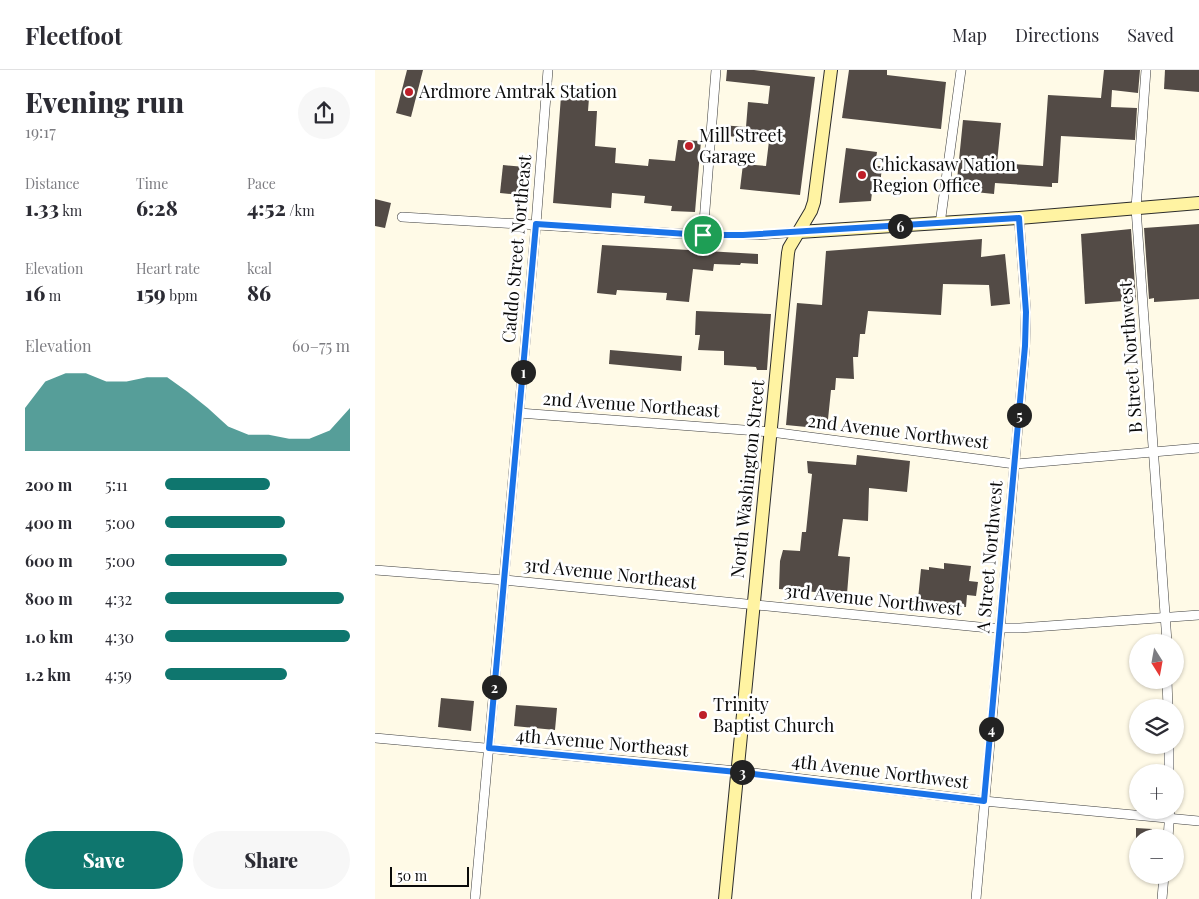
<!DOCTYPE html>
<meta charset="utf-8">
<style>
:root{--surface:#fff;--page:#f7f7f7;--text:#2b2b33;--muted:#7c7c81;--line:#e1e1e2;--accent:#0f766e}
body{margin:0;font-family:"Playfair Display",serif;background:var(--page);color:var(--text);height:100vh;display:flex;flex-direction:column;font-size:19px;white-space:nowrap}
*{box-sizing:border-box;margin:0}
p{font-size:16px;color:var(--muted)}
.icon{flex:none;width:28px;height:28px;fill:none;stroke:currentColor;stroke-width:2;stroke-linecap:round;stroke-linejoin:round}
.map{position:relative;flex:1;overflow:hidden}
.details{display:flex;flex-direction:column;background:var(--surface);width:375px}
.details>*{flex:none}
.needle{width:32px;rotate:169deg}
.controls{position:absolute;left:754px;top:564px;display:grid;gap:10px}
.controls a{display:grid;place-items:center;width:55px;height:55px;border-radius:50%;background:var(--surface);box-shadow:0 1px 4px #0004;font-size:25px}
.scale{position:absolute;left:15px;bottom:12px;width:79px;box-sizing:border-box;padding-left:5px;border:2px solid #0a0a0a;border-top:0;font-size:14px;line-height:18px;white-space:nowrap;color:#0a0a0a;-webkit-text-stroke:4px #fff;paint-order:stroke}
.pin{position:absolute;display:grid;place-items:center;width:42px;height:42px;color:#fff;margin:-21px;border:2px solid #fff;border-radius:50%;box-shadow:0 1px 5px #0007}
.km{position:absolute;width:25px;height:25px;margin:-12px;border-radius:50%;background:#222;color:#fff;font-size:14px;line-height:25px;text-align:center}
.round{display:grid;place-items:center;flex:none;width:52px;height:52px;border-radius:26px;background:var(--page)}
.head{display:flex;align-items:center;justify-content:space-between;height:85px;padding:0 25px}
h1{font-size:28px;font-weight:800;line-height:38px}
.figures{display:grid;grid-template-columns:repeat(3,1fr);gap:8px;height:85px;padding:5px 25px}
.figures div{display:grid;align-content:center}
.figures b{font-size:21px;font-weight:800}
.figures small{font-size:14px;font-weight:400}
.figures p{font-size:14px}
.chart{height:140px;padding:10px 25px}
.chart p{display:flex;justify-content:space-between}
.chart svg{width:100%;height:90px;margin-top:5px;fill:var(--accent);opacity:.7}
.primary-button{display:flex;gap:10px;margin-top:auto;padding:10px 25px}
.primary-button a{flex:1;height:58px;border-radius:30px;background:var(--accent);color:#fff;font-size:20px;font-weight:800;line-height:58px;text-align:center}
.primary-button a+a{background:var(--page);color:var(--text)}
ul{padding:0 25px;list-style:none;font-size:16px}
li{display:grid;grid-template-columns:80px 60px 1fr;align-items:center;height:38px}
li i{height:12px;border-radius:6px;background:var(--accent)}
header{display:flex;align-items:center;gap:30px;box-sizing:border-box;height:70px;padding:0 25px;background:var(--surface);border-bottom:1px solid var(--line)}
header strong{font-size:24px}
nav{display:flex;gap:28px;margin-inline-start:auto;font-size:18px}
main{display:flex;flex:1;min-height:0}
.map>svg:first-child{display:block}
</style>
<header>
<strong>Fleetfoot</strong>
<nav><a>Map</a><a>Directions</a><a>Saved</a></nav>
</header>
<main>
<section class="details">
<div class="head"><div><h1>Evening run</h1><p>19:17</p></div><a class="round"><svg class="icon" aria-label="share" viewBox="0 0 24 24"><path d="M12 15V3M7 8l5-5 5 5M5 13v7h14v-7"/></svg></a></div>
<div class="figures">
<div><p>Distance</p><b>1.33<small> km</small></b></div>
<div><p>Time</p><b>6:28</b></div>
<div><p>Pace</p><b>4:52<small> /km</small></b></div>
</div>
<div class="figures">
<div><p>Elevation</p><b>16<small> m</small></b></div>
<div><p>Heart rate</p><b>159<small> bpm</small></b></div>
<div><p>kcal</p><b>86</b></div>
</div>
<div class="chart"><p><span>Elevation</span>60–75 m</p>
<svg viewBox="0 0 160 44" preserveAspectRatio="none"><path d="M0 44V23L10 10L20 6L30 6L40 10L50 10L60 8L70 8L80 15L90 23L100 32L110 36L120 36L130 38L140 38L150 34L160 23V44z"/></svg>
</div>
<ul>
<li><b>200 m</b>5:11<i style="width:57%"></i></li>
<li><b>400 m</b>5:00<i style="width:65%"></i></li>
<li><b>600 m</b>5:00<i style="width:66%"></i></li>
<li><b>800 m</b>4:32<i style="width:97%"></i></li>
<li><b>1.0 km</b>4:30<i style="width:100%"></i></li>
<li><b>1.2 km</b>4:59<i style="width:66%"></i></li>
</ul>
<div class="primary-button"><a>Save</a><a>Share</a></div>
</section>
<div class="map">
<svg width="824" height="829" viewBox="0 0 824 829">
<rect width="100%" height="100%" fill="#fffae7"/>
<g fill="#534b46">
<path d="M 32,0 L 48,0 L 36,47 L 21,43 Z"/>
<path d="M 352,0 L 379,0 L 440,7 L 425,125 L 365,119 L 368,94 L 391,96 L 394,71 L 345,65 L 346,55 L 371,57 L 373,32 L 393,34 L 395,16 L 351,11 Z"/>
<path d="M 474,0 L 512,0 L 512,5 L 571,12 L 566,59 L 467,48 Z"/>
<path d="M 729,0 L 765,0 L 763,23 L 737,20 L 736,37 L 762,38 L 760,70 L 686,66 L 683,113 L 677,113 L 677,117 L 620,113 L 619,124 L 581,120 L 588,50 L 626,53 L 622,93 L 668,96 L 673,25 L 726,28 Z"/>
<path d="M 790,0 L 824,0 L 824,22 L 789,19 Z"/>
<path d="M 186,26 L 214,28 L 213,41 L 222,41 L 220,76 L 241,78 L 240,93 L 273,96 L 274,89 L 300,91 L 303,70 L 326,71 L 320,142 L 296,141 L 297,136 L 269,133 L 270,126 L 237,123 L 236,138 L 178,133 Z"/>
<path d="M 471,78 L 502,82 L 500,96 L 507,96 L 505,116 L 498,114 L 496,131 L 464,133 Z"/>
<path d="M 128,95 L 150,97 L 147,125 L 125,123 Z"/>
<path d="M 0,129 L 16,133 L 10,158 L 0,156 Z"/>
<path d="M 824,154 L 824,229 L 779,232 L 779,228 L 774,229 L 769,158 Z"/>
<path d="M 756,159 L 761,230 L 710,234 L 706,164 Z"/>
<path d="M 607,169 L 606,187 L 630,184 L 635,234 L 616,236 L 614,215 L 568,214 L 566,245 L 493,241 L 490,264 L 485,264 L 483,287 L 478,287 L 479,309 L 461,308 L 460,320 L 456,320 L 452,359 L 411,355 L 422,233 L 447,235 L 451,181 Z"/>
<path d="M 227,175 L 383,184 L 383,194 L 366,193 L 365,195 L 339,194 L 338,201 L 318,199 L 314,232 L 291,230 L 292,223 L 242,220 L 241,225 L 222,223 Z"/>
<path d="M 321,241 L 396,244 L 392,300 L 382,300 L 381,297 L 349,295 L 349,281 L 323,280 L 325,265 L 320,265 Z"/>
<path d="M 235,280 L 307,286 L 306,301 L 234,294 Z"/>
<path d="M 482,385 L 535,391 L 532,422 L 494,418 L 493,451 L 468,449 L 463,486 L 475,487 L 472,524 L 457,524 L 456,521 L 440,522 L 404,519 L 405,491 L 408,480 L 425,481 L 427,462 L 431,462 L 437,404 L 433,403 L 432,391 L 481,395 Z"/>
<path d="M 569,493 L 596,496 L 594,511 L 603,512 L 601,526 L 592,525 L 591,537 L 563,536 L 563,534 L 547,532 L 547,530 L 543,529 L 546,499 L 554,500 L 554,497 L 569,499 Z"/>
<path d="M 66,628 L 99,631 L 96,661 L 63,657 Z"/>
<path d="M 141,635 L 182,638 L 180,660 L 139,656 Z"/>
<path d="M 761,758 L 777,759 L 776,768 L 761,768 Z"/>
</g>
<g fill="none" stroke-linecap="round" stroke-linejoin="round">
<defs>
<g id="minor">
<path d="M 771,0 L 761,138 L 792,572"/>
<path d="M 27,147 L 328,165 L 383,165 L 424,162"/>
<path d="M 565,154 L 586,0"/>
<path d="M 328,165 L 341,0"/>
<path d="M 144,343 L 396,362 L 640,394 L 824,378"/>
<path d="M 0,500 L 129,510 L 614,558 L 645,558 L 824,545"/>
<path d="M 792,610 L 793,638"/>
<path d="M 0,668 L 362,701 L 609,731 L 824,751"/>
<path d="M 794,675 L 794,702"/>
<path d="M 793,768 L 795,740"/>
<path d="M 100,829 L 161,154 L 173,0"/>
<path d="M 601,829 L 650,276 L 651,242 L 644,148"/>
<path d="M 787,829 L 789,805"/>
</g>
<g id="secondary">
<path d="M 424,162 L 644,148 L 824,133"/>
<path d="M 350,829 L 413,183 L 414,178 L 436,141 L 439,132 L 456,0"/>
</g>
</defs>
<use href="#minor" stroke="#3d3d3d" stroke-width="10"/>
<use href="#secondary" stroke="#2c2c2c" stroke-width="14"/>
<use href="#minor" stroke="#fff" stroke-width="9"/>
<use href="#secondary" stroke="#fff3a2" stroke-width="12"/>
</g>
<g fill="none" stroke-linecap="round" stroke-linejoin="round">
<defs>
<path id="route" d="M 644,148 L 651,242 L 650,276 L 609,731 L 362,702 L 114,678 L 161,154 L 328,165 L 368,165 Z"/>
</defs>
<use href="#route" stroke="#fff" stroke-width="10"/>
<use href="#route" stroke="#1a73e8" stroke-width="6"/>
</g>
<g fill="#be1f29" stroke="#fff" stroke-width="2">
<circle cx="34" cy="22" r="5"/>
<circle cx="314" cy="76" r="5"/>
<circle cx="487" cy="105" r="5"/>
<circle cx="328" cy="645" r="5"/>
</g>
<g text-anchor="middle" stroke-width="5" stroke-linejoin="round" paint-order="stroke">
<g font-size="18" fill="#0a0a0a" stroke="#fff" text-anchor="start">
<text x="44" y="28">Ardmore Amtrak Station</text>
<text x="324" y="72">Mill Street<tspan x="324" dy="21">Garage</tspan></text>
<text x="497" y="101">Chickasaw Nation<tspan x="497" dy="21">Region Office</tspan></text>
<text x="338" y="641">Trinity<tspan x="338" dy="21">Baptist Church</tspan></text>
</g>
<g font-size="18" fill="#0a0a0a" stroke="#fff">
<text transform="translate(142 179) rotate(-85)" y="6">Caddo Street Northeast</text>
<text transform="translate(756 287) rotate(-94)" y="6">B Street Northwest</text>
<text transform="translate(256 335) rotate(4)" y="6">2nd Avenue Northeast</text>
<text transform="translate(523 362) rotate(7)" y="6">2nd Avenue Northwest</text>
<text transform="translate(373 409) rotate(-84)" y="6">North Washington Street</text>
<text transform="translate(615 487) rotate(-85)" y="6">A Street Northwest</text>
<text transform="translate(235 504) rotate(6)" y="6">3rd Avenue Northeast</text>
<text transform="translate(498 530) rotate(6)" y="6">3rd Avenue Northwest</text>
<text transform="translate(227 673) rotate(5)" y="6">4th Avenue Northeast</text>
<text transform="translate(505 702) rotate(7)" y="6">4th Avenue Northwest</text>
</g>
</g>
</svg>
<div class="controls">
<a><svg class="needle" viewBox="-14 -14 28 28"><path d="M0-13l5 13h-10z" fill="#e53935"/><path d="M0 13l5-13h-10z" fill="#7c7c81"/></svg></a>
<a><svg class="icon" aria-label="layers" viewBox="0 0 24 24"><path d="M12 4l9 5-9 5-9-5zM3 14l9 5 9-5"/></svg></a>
<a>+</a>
<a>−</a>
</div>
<div class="scale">50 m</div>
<div class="pin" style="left:328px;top:165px;background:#1e9e55"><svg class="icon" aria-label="arrive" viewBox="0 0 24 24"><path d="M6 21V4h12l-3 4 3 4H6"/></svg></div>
<b class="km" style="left:148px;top:302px">1</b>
<b class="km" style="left:119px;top:617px">2</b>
<b class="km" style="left:367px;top:702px">3</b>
<b class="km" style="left:616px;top:659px">4</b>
<b class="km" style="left:644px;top:345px">5</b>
<b class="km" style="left:525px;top:156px">6</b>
</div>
</main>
